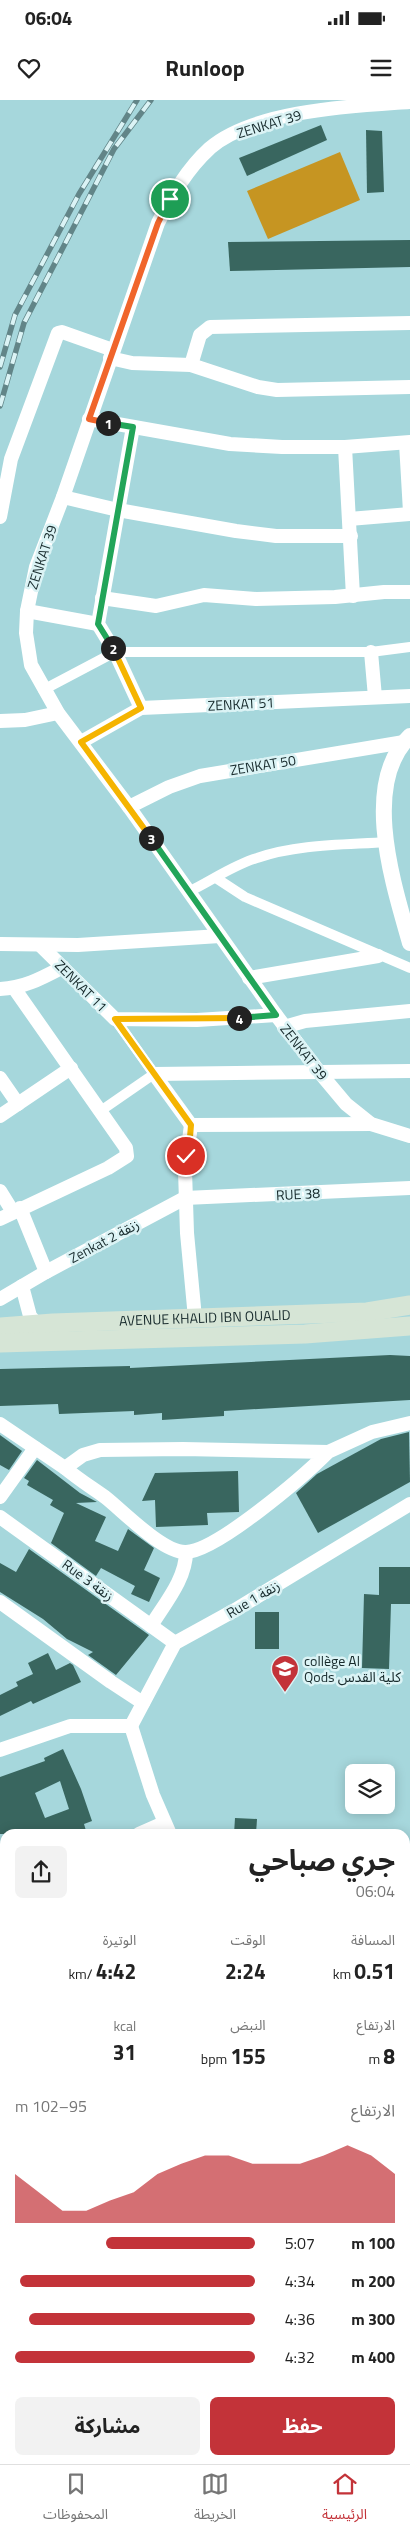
<!DOCTYPE html>
<html lang="ar">
<meta charset="utf-8">
<style>
:root{--surface:#fff;--page:#f2f2f2;--text:#222;--muted:#767676;--line:#e0e0e0;--accent:#c33339}
body{margin:0;font-family:"Titillium Web","Noto Sans Arabic",sans-serif;background:var(--page);color:var(--text);direction:rtl;height:100vh;display:flex;flex-direction:column;font-size:19px;white-space:nowrap}
*{box-sizing:border-box;margin:0}
p{font-size:16px;color:var(--muted)}
.icon{flex:none;width:28px;height:28px;fill:none;stroke:currentColor;stroke-width:2;stroke-linecap:round;stroke-linejoin:round}
.map{position:relative;flex:1;overflow:hidden;direction:ltr}
.side{position:absolute;left:0px;top:1729px;width:410px;height:636px;display:flex;flex-direction:column;background:var(--surface);border-radius:15px 15px 0 0;box-shadow:0 2px 12px #0003;direction:rtl}
.side>*{flex:none}
.buttons{position:absolute;left:345px;top:1664px;display:grid;gap:10px}
.buttons a{display:grid;place-items:center;width:50px;height:50px;border-radius:8px;background:var(--surface);box-shadow:0 2px 12px #0003;font-size:25px}
.pin{position:absolute;display:grid;place-items:center;width:42px;height:42px;color:#fff;margin:-21px;border:2px solid #fff;border-radius:50%;box-shadow:0 1px 5px #0007}
.km{position:absolute;width:25px;height:25px;margin:-12px;border-radius:50%;background:#222;color:#fff;font-size:14px;line-height:25px;text-align:center}
.round{display:grid;place-items:center;flex:none;width:52px;height:52px;border-radius:8px;background:var(--page)}
.summary{display:flex;align-items:center;justify-content:space-between;height:85px;padding:0 15px}
h1{font-size:28px;font-weight:700;line-height:38px}
.metrics{display:grid;grid-template-columns:repeat(3,1fr);gap:8px;height:85px;padding:5px 15px}
.metrics div{display:grid;align-content:center}
.metrics b{font-size:21px;font-weight:700}
.metrics small{font-size:14px;font-weight:400}
.metrics p{font-size:14px}
.chart{height:140px;padding:10px 15px}
.chart p{display:flex;justify-content:space-between}
.chart svg{width:100%;height:90px;margin-top:5px;fill:var(--accent);opacity:.7}
.primary-button{display:flex;gap:10px;margin-top:auto;padding:10px 15px}
.primary-button a{flex:1;height:58px;border-radius:8px;background:var(--accent);color:#fff;font-size:20px;font-weight:700;line-height:58px;text-align:center}
.primary-button a+a{background:var(--page);color:var(--text)}
ul{padding:0 15px;list-style:none;font-size:16px}
li{display:grid;grid-template-columns:80px 60px 1fr;align-items:center;height:38px}
li i{height:12px;border-radius:6px;background:var(--accent)}
.status{display:flex;justify-content:space-between;align-items:center;height:35px;padding:0 25px;background:var(--surface);direction:ltr}
.status svg{height:14px;fill:currentColor}
header{display:flex;justify-content:space-between;align-items:center;height:65px;padding:0 15px;background:var(--surface);font-size:22px;font-weight:700}
.dock{display:flex;justify-content:space-around;align-items:center;height:70px;border-top:1px solid var(--line);background:var(--surface);font-size:14px;color:var(--muted)}
.dock a{display:grid;justify-items:center;gap:2px}
.dock .selected{color:var(--accent)}
.map>svg:first-child{display:block}
</style>
<div class="status"><b>06:04</b><svg viewBox="0 0 49 12"><path d="M0 12V9h3v3zM5 12V6h3v6zM10 12V3h3v9zM15 12V0h3v12zM26 1h20v11H26zM47 4h2v5h-2z"/></svg></div>
<header><svg class="icon" aria-label="menu" viewBox="0 0 24 24"><path d="M4 6h16M4 12h16M4 18h16"/></svg>Runloop<svg class="icon" aria-label="heart" viewBox="0 0 24 24"><path d="M12 20l-8-8c-3-5 5-10 8-4 3-6 11-1 8 4z"/></svg></header>
<div class="map">
<svg width="410" height="2364" viewBox="0 0 410 2364">
<rect width="100%" height="100%" fill="#a6d7dc"/>
<g fill="#c69522">
<path d="M 340,52 L 360,100 L 268,139 L 247,91 Z"/>
<path d="M 5,2233 L 5,2360 L 280,2360 L 285,2364 L 0,2364 L 0,2236 Z"/>
</g>
<g fill="#39665f" fill-rule="evenodd">
<path d="M 321,25 L 327,40 L 247,76 L 239,58 Z"/>
<path d="M 366,30 L 382,31 L 384,92 L 367,93 Z"/>
<path d="M 410,140 L 410,167 L 230,171 L 228,142 Z"/>
<path d="M 390,1255 L 410,1256 L 410,1300 L 224,1311 L 224,1316 L 162,1320 L 162,1313 L 134,1315 L 134,1311 L 59,1314 L 58,1304 L 0,1306 L 0,1269 L 130,1266 L 130,1268 Z"/>
<path d="M 409,1332 L 410,1382 L 318,1433 L 296,1393 L 317,1374 L 381,1339 Z"/>
<path d="M 0,1335 L 22,1351 L 9,1370 L 0,1365 Z"/>
<path d="M 37,1360 L 80,1393 L 97,1402 L 76,1403 L 106,1417 L 95,1441 L 118,1451 L 128,1429 L 154,1448 L 144,1470 L 160,1478 L 149,1502 L 131,1494 L 135,1486 L 101,1468 L 96,1476 L 51,1443 L 64,1413 L 50,1405 L 53,1400 L 27,1385 L 29,1381 L 24,1378 Z"/>
<path d="M 238,1371 L 239,1412 L 207,1413 L 208,1425 L 156,1427 L 155,1400 L 142,1401 L 155,1373 Z"/>
<path d="M 29,1449 L 149,1535 L 116,1575 L 88,1555 L 93,1552 L 67,1539 L 43,1519 L 0,1492 L 0,1463 L 16,1472 Z"/>
<path d="M 379,1467 L 410,1467 L 410,1504 L 391,1504 L 389,1569 L 362,1568 L 364,1494 L 379,1495 Z"/>
<rect x="255" y="1512" width="24" height="37"/>
<path d="M 48,1553 L 56,1570 L 70,1563 L 73,1565 L 81,1582 L 33,1604 L 31,1601 L 0,1616 L 0,1595 L 18,1586 L 16,1582 L 33,1574 L 28,1563 Z"/>
<path d="M 63,1649 L 81,1689 L 92,1721 L 84,1724 L 87,1734 L 0,1734 L 0,1677 L 45,1661 L 44,1658 ZM 60,1681 L 69,1709 L 45,1718 L 35,1693 Z"/>
<path d="M 235,1718 L 257,1719 L 256,1734 L 234,1734 Z"/>
</g>
<g fill="none" stroke-linecap="round" stroke-linejoin="round">
<g stroke="#fff" stroke-width="10">
<path d="M 43,590 L 115,552 L 371,552 L 410,547"/>
<path d="M 216,778 L 245,797 L 410,868"/>
<path d="M 188,792 C 211,781 233,765 257,758 C 298,744 344,745 387,742"/>
<path d="M 99,1012 L 154,974 L 115,919"/>
</g>
<g stroke="#fff" stroke-width="14">
<path d="M 410,2 C 354,6 254,10 210,48 C 187,69 172,95 158,123 L 63,397 L 36,467 L 27,511 L 26,533 L 31,565 L 58,613 L 129,707 L 276,915 L 320,973 L 346,1004 L 371,1024 L 410,1036"/>
<path d="M 110,258 L 132,263 L 191,265 L 258,287 L 277,290 L 410,287"/>
<path d="M 191,265 L 200,235 L 210,227 L 410,223"/>
<path d="M 89,319 L 230,344 L 282,347 L 345,347 L 410,342"/>
<path d="M 133,327 L 98,524 L 115,552 L 141,608"/>
<path d="M 406,343 L 410,412"/>
<path d="M 345,347 L 353,496"/>
<path d="M 63,397 L 118,410 L 236,431 L 276,436 L 351,436"/>
<path d="M 0,417 L 11,359 L 58,233 L 62,232 L 113,250"/>
<path d="M 349,419 L 410,414"/>
<path d="M 102,498 L 156,506 L 204,495 L 256,499 L 335,497 L 384,492 L 410,492"/>
<path d="M 27,511 L 98,524"/>
<path d="M 371,552 L 375,597"/>
<path d="M 0,621 L 25,620 L 58,613"/>
<path d="M 81,642 L 141,608 L 410,596"/>
<path d="M 129,707 L 169,687 L 200,676 L 404,642"/>
<path d="M 0,844 L 78,845 L 220,836"/>
<path d="M 40,845 L 115,919 L 197,920 L 276,915"/>
<path d="M 249,878 L 378,856"/>
<path d="M 0,889 C 24,888 42,878 63,867"/>
<path d="M 284,927 L 305,921 L 410,911"/>
<path d="M 154,974 L 410,971"/>
<path d="M 154,974 L 191,1025"/>
<path d="M 0,978 L 18,1004"/>
<path d="M 0,1016 L 71,968"/>
<path d="M 191,1025 L 185,1070 L 187,1133 L 195,1218"/>
<path d="M 191,1025 L 371,1024"/>
<path d="M 0,1091 L 13,1112"/>
<path d="M 20,1108 L 46,1172"/>
<path d="M 0,1119 L 108,1068 L 127,1056 L 126,1048 L 14,888"/>
<path d="M 22,1186 L 30,1216 L 37,1224"/>
<path d="M 0,1199 L 46,1172 L 185,1098 L 410,1088"/>
<path d="M 0,1324 L 65,1368"/>
<path d="M 328,1352 C 304,1376 217,1451 186,1452 C 163,1453 123,1411 105,1397 C 91,1387 78,1379 65,1368 L 83,1355 L 100,1350 L 183,1349 L 328,1352 L 372,1332 L 410,1323"/>
<path d="M 0,1397 L 35,1348"/>
<path d="M 0,1417 L 175,1543"/>
<path d="M 0,1502 L 111,1582 L 143,1603"/>
<path d="M 151,1526 C 165,1503 186,1479 186,1452"/>
<path d="M 131,1626 L 175,1543 L 235,1510 L 410,1404"/>
<path d="M 131,1626 L 153,1695 L 170,1734"/>
<path d="M 0,1650 L 70,1626 L 131,1626"/>
<path d="M 139,1734 L 164,1723"/>
<path d="M 0,1793 L 5,1791"/>
<path d="M 405,1810 L 410,1810"/>
<path d="M 0,1878 L 5,1887"/>
<path d="M 405,1937 L 410,1939"/>
<path d="M 0,2060 L 5,2058"/>
<path d="M 405,2180 L 410,2184"/>
<path d="M 0,2198 L 5,2196"/>
<path d="M 405,2324 L 410,2323"/>
</g>
<path stroke="#fff" stroke-width="16" d="M 410,636 C 360,684 394,786 410,843"/>
<g stroke="#d6e5d6" stroke-width="19">
<path id="s1" d="M 0,1227 L 53,1223 L 367,1212 L 410,1205"/>
<path d="M 0,1243 L 305,1234 L 410,1226"/>
</g>
<defs>
<g id="rail">
<path d="M 0,267 L 15,215 L 79,94 L 137,0"/>
<path d="M 0,306 L 24,223 L 114,49 L 151,0"/>
</g>
</defs>
<use href="#rail" stroke="#628588" stroke-width="5.5"/>
<use href="#rail" stroke="#dbf3f5" stroke-width="4" stroke-dasharray="11" stroke-linecap="butt"/>
</g>
<g fill="none" stroke-linecap="round" stroke-linejoin="round">
<defs>
<path id="split-1" d="M 108,323 L 89,319 L 158,123 L 170,99"/>
<path id="split-2" d="M 108,323 L 133,327 L 98,524 L 113,548"/>
<path id="split-3" d="M 113,548 L 141,608 L 81,642 L 151,738"/>
<path id="split-4" d="M 151,738 L 276,915 L 239,918"/>
<path id="split-5" d="M 186,1056 L 189,1049 L 191,1025 L 115,919 L 239,918"/>
</defs>
<use href="#split-1" stroke="#fff" stroke-width="10"/>
<use href="#split-2" stroke="#fff" stroke-width="10"/>
<use href="#split-3" stroke="#fff" stroke-width="10"/>
<use href="#split-4" stroke="#fff" stroke-width="10"/>
<use href="#split-5" stroke="#fff" stroke-width="10"/>
<use href="#split-1" stroke="#f0652b" stroke-width="6"/>
<use href="#split-2" stroke="#22a559" stroke-width="6"/>
<use href="#split-3" stroke="#f5b400" stroke-width="6"/>
<use href="#split-4" stroke="#22a559" stroke-width="6"/>
<use href="#split-5" stroke="#f5b400" stroke-width="6"/>
</g>
<defs>
<symbol id="university-pin" viewBox="-11 -11 22 30"><path d="M0 17L-7.5 6A9.5 9.5 0 1 1 7.5 6Z" fill="#c33339" stroke="#dbf3f5"/><path d="M0-5L7-2L0 1L-7-2ZM-4 1L0 2.5L4 1V4Q0 6-4 4Z" fill="#fff"/></symbol>
</defs>
<g fill-rule="evenodd">
<use href="#university-pin" x="269" y="1553" width="32" height="43"/>
</g>
<g text-anchor="middle" stroke-width="5" stroke-linejoin="round" paint-order="stroke">
<g font-size="14" fill="#172a2c" stroke="#dbf3f5">
<text transform="translate(269 24) rotate(-17)" y="5">ZENKAT 39</text>
<text transform="translate(42 457) rotate(-72)" y="5">ZENKAT 39</text>
<text transform="translate(241 604) rotate(-3)" y="5">ZENKAT 51</text>
<text transform="translate(263 665) rotate(-9)" y="5">ZENKAT 50</text>
<text transform="translate(81 886) rotate(45)" y="5">ZENKAT 11</text>
<text transform="translate(304 952) rotate(52)" y="5">ZENKAT 39</text>
<text transform="translate(298 1094) rotate(-3)" y="5">RUE 38</text>
<text transform="translate(104 1141) rotate(-28)" y="5">Zenkat 2 زنقة</text>
<text dy="5" stroke="none"><textPath href="#s1" startOffset="205">AVENUE KHALID IBN OUALID</textPath></text>
<text transform="translate(88 1480) rotate(36)" y="5">Rue 3 زنقة</text>
<text transform="translate(253 1499) rotate(-31)" y="5">Rue 1 زنقة</text>
</g>
<g font-size="14" fill="#172a2c" stroke="#dbf3f5" text-anchor="start">
<text x="304" y="1566">collège Al<tspan x="304" dy="16">Qods كلية القدس</tspan></text>
</g>
</g>
</svg>
<div class="buttons">
<a><svg class="icon" aria-label="layers" viewBox="0 0 24 24"><path d="M12 4l9 5-9 5-9-5zM3 14l9 5 9-5"/></svg></a>
</div>
<div class="pin" style="left:170px;top:99px;background:#1e9e55"><svg class="icon" aria-label="arrive" viewBox="0 0 24 24"><path d="M6 21V4h12l-3 4 3 4H6"/></svg></div>
<div class="pin" style="left:186px;top:1056px;background:#d93025"><svg class="icon" aria-label="check" viewBox="0 0 24 24"><path d="M5 12l5 5 9-10"/></svg></div>
<b class="km" style="left:108px;top:323px">1</b>
<b class="km" style="left:113px;top:548px">2</b>
<b class="km" style="left:151px;top:738px">3</b>
<b class="km" style="left:239px;top:918px">4</b>
<section class="side">
<div class="summary"><div><h1>جري صباحي</h1><p>06:04</p></div><a class="round"><svg class="icon" aria-label="share" viewBox="0 0 24 24"><path d="M12 15V3M7 8l5-5 5 5M5 13v7h14v-7"/></svg></a></div>
<div class="metrics">
<div><p>المسافة</p><b>0.51<small> km</small></b></div>
<div><p>الوقت</p><b>2:24</b></div>
<div><p>الوتيرة</p><b>4:42<small> /km</small></b></div>
</div>
<div class="metrics">
<div><p>الارتفاع</p><b>8<small> m</small></b></div>
<div><p>النبض</p><b>155<small> bpm</small></b></div>
<div><p>kcal</p><b>31</b></div>
</div>
<div class="chart"><p><span>الارتفاع</span>95–102 m</p>
<svg viewBox="0 0 160 44" preserveAspectRatio="none"><path d="M0 44V20L10 29L20 38L30 38L40 33L50 29L60 20L70 15L80 11L90 11L100 15L110 15L120 15L130 11L140 6L150 11L160 20V44z"/></svg>
</div>
<ul>
<li><b>100 m</b>5:07<i style="width:62%"></i></li>
<li><b>200 m</b>4:34<i style="width:98%"></i></li>
<li><b>300 m</b>4:36<i style="width:94%"></i></li>
<li><b>400 m</b>4:32<i style="width:100%"></i></li>
</ul>
<div class="primary-button"><a>حفظ</a><a>مشاركة</a></div>
</section>
</div>
<nav class="dock">
<a class="selected"><svg class="icon" aria-label="home" viewBox="0 0 24 24"><path d="M3 11l9-7 9 7M6 9v11h12V9"/></svg>الرئيسية</a>
<a><svg class="icon" aria-label="map" viewBox="0 0 24 24"><path d="M3 6l6-2 6 2 6-2v14l-6 2-6-2-6 2zM9 4v14M15 6v14"/></svg>الخريطة</a>
<a><svg class="icon" aria-label="saved" viewBox="0 0 24 24"><path d="M7 4h10v16l-5-4-5 4z"/></svg>المحفوظات</a>
</nav>
